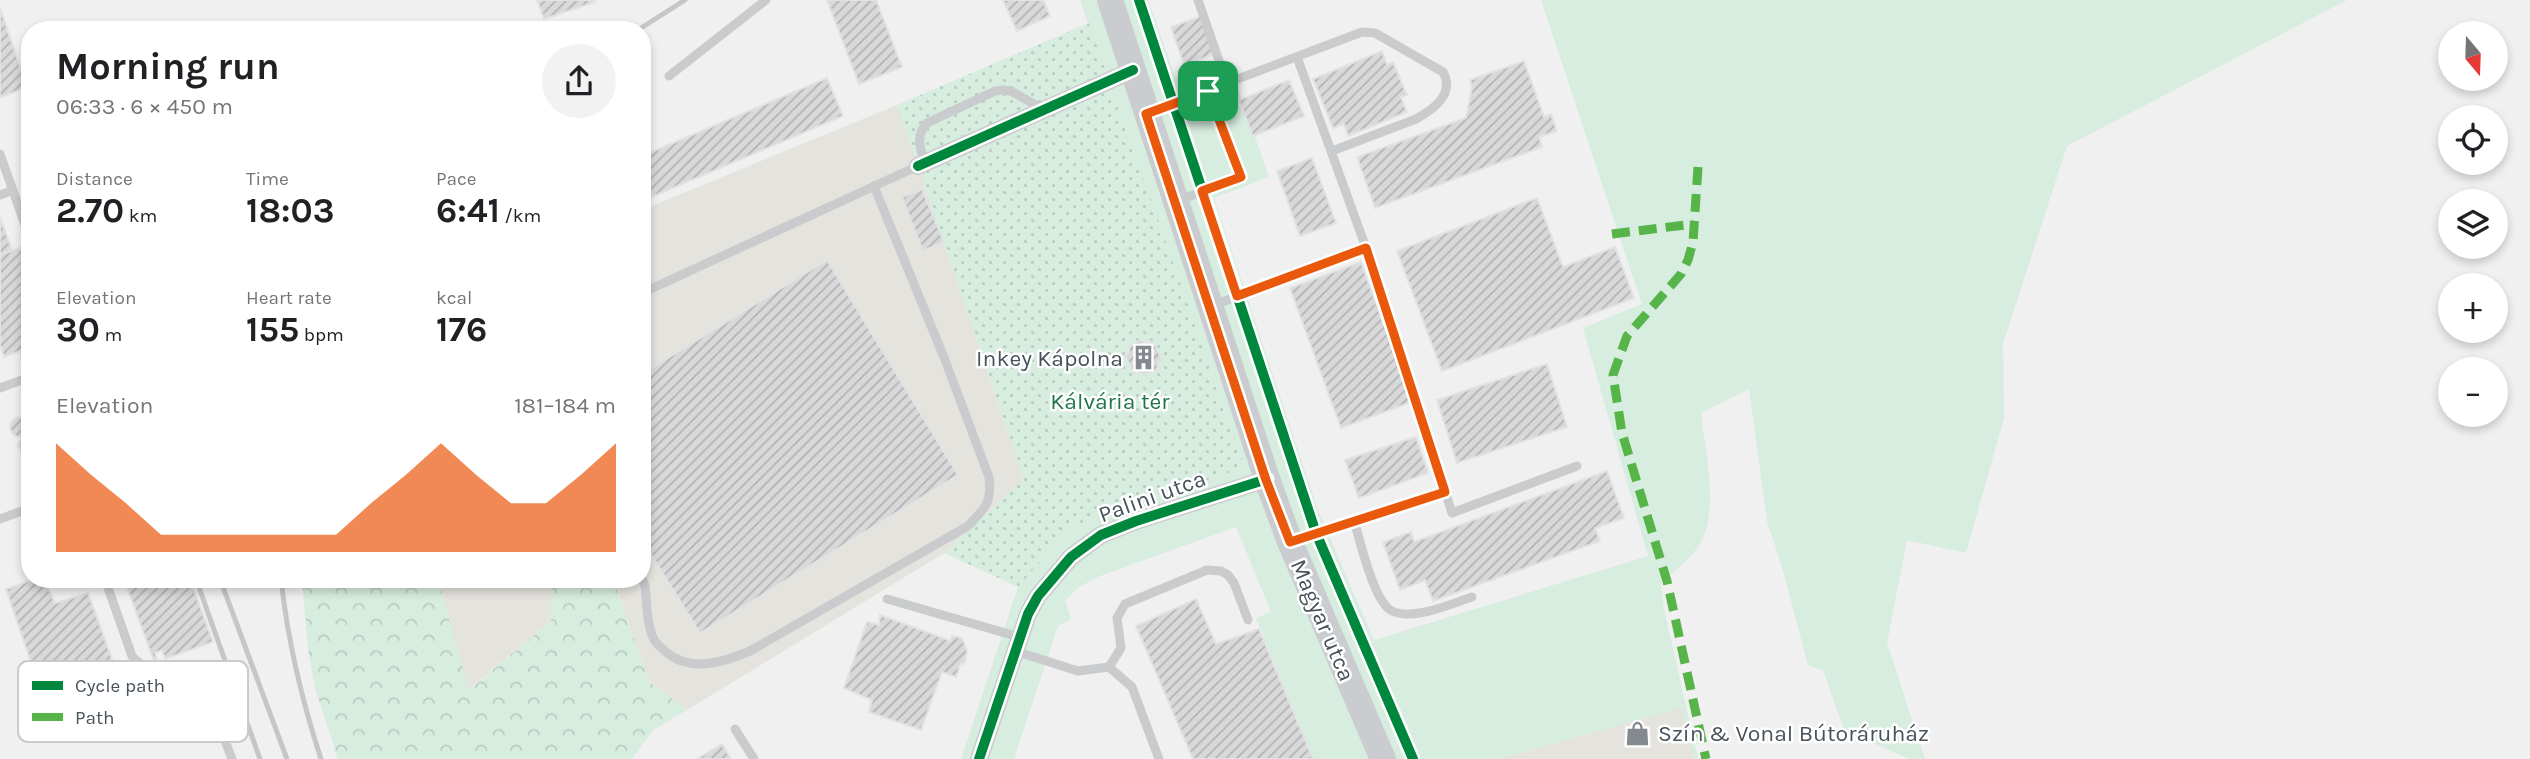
<!DOCTYPE html>
<meta charset="utf-8">
<style>
:root{--surface:#fff;--page:#f2f2f2;--text:#202124;--muted:#757577;--accent:#ea580c}
body{margin:0;font-family:Karla,sans-serif;background:var(--page);color:var(--text);height:100vh;display:flex;flex-direction:column;font-size:26px;white-space:nowrap}
*{box-sizing:border-box;margin:0}
p{font-size:23px;color:var(--muted)}
.icon{flex:none;width:38px;height:38px;fill:none;stroke:currentColor;stroke-width:2;stroke-linecap:round;stroke-linejoin:round}
.map{position:relative;flex:1;overflow:hidden}
.drawer{position:absolute;left:21px;top:21px;width:630px;height:567px;display:flex;flex-direction:column;background:var(--surface);border-radius:28px;box-shadow:0 4px 10px #0003}
.drawer>*{flex:none}
.needle{width:46px;rotate:161deg}
.buttons{position:absolute;left:2438px;top:21px;display:grid;gap:14px}
.buttons a{display:grid;place-items:center;width:70px;height:70px;border-radius:50%;background:var(--surface);box-shadow:0 4px 10px #0003;font-size:35px}
.pin{position:absolute;display:grid;place-items:center;width:60px;height:60px;color:#fff;margin:-30px;border-radius:14px;box-shadow:0 4px 10px #0006}
.round{display:grid;place-items:center;flex:none;width:74px;height:74px;border-radius:37px;background:var(--page)}
.headline{display:flex;align-items:center;justify-content:space-between;height:119px;padding:0 35px}
h1{font-size:38px;font-weight:700;line-height:52px}
.figures{display:grid;grid-template-columns:repeat(3,1fr);gap:10px;height:119px;padding:7px 35px}
.figures div{display:grid;align-content:center}
.figures b{font-size:35px;font-weight:700}
.figures small{font-size:19px;font-weight:400}
.figures p{font-size:19px}
.chart{height:196px;padding:14px 35px}
.chart p{display:flex;justify-content:space-between}
.chart svg{width:100%;height:126px;margin-top:7px;fill:var(--accent);opacity:.7}
.map>svg:first-child{display:block}
</style>
<div class="map">
<svg width="2530" height="759" viewBox="0 0 2530 759">
<defs>
<pattern id="forest-crowns" width="20" height="18" patternUnits="userSpaceOnUse" patternTransform="scale(1.75)"><rect width="20" height="18" fill="#d6eddf"/><path d="M2 6a3 3 0 1 1 6 0M12 15a3 3 0 1 1 6 0" fill="none" stroke="#b9cdc2"/></pattern>
<pattern id="park-dots" width="8" height="8" patternUnits="userSpaceOnUse" patternTransform="scale(1.75)"><rect width="8" height="8" fill="#d6eddf"/><path d="M2 2h.1M6 6h.1" fill="none" stroke="#b9cdc2" stroke-width="1.8" stroke-linecap="round"/></pattern>
<pattern id="building-hatch" width="6" height="6" patternUnits="userSpaceOnUse" patternTransform="scale(1.75)"><rect width="6" height="6" fill="#d9d9da"/><path d="M-1 1l2-2M0 6l6-6M5 7l2-2" fill="none" stroke="#b2b3b4"/></pattern>
</defs>
<rect width="100%" height="100%" fill="#f0f0f0"/>
<g fill="#e5e3de">
<path d="M 897,105 L 1024,479 L 944,553 L 687,710 L 649,682 L 613,579 L 642,579 L 642,210 Z"/>
<path d="M 438,579 L 585,579 L 553,588 L 551,621 L 468,690 Z"/>
<path d="M 1682,707 L 1694,759 L 1497,759 Z"/>
</g>
<path fill="#d6eddf" d="M 1080,0 L 1148,0 L 1176,79 L 1229,63 L 1269,177 L 1214,198 L 1318,510 L 1374,640 L 1648,556 L 1583,328 L 1642,304 L 1541,0 L 2347,0 L 2067,146 L 2003,344 L 2004,418 L 1966,553 L 1907,540 L 1887,643 L 1925,759 L 1909,759 L 1844,730 L 1823,670 L 1808,665 L 1782,567 L 1767,521 L 1749,389 L 1701,413 C 1705,450 1721,517 1697,548 C 1688,561 1673,572 1661,583 L 1664,609 L 1698,759 L 1694,759 L 1681,708 L 1497,759 L 1313,759 L 1256,618 L 1271,612 L 1236,527 L 1100,576 L 1079,587 L 1065,601 L 1071,619 L 1058,626 L 1014,759 L 961,759 L 1018,587 L 1071,527 L 1245,467 Z"/>
<path fill="url(#forest-crowns)" d="M 302,579 L 438,579 L 469,690 L 551,621 L 552,588 L 585,579 L 613,579 L 649,682 L 687,710 L 653,730 L 632,759 L 338,759 L 315,688 L 308,649 Z"/>
<path fill="url(#park-dots)" d="M 1089,23 L 1245,467 L 1071,527 L 1018,587 L 944,553 L 1024,479 L 897,105 Z"/>
<g fill="url(#building-hatch)" stroke="#e1e2e3" stroke-width="2">
<path d="M 537,0 L 595,0 L 595,2 L 544,19 Z"/>
<path d="M 827,0 L 876,0 L 902,67 L 859,84 Z"/>
<path d="M 1003,0 L 1043,0 L 1050,16 L 1017,31 Z"/>
<path d="M 0,8 L 27,87 L 0,98 Z"/>
<path d="M 1201,16 L 1215,54 L 1184,65 L 1171,27 Z"/>
<path d="M 1382,51 L 1387,65 L 1393,62 L 1407,95 L 1401,97 L 1407,112 L 1348,136 L 1344,124 L 1333,128 L 1313,79 Z"/>
<path d="M 1524,61 L 1544,117 L 1551,114 L 1557,131 L 1539,137 L 1542,147 L 1375,208 L 1357,157 L 1466,118 L 1472,88 L 1470,80 Z"/>
<path d="M 827,78 L 843,116 L 642,201 L 642,156 Z"/>
<path d="M 1289,80 L 1304,116 L 1253,136 L 1239,100 Z"/>
<path d="M 1312,158 L 1336,223 L 1300,236 L 1277,171 Z"/>
<path d="M 922,189 L 944,242 L 923,251 L 902,197 Z"/>
<path d="M 1537,198 L 1563,267 L 1615,247 L 1634,298 L 1442,371 L 1397,251 Z"/>
<path d="M 0,217 L 12,250 L 0,255 Z"/>
<path d="M 30,244 L 30,357 L 23,360 L 20,351 L 4,357 L 0,345 L 0,255 Z"/>
<path d="M 827,260 L 958,475 L 700,633 L 642,540 L 642,374 Z"/>
<path d="M 1361,262 L 1412,402 L 1341,428 L 1290,288 Z"/>
<path d="M 1141,340 L 1147,344 L 1153,341 L 1162,359 L 1158,361 L 1157,370 L 1145,375 L 1137,371 L 1134,373 L 1125,356 L 1129,353 L 1129,346 Z"/>
<path d="M 1547,364 L 1567,427 L 1457,463 L 1437,400 Z"/>
<circle cx="20" cy="427" r="10"/>
<path d="M 30,437 L 30,456 L 28,457 L 22,455 L 18,445 L 21,439 Z"/>
<path d="M 1416,437 L 1428,473 L 1359,498 L 1345,460 Z"/>
<path d="M 1607,471 L 1624,518 L 1595,528 L 1600,541 L 1433,601 L 1425,580 L 1400,590 L 1383,542 L 1411,532 L 1414,542 Z"/>
<path d="M 35,579 L 44,579 L 55,603 L 88,593 L 116,670 L 43,698 L 6,589 Z"/>
<path d="M 124,579 L 190,579 L 213,642 L 165,659 L 162,650 L 155,653 L 157,660 L 154,661 Z"/>
<path d="M 1196,599 L 1216,644 L 1259,629 L 1313,759 L 1193,759 L 1136,626 Z"/>
<path d="M 880,615 L 951,641 L 952,636 L 962,638 L 965,645 L 967,652 L 964,664 L 961,663 L 956,677 L 942,672 L 921,730 L 869,712 L 872,700 L 844,688 L 867,622 L 879,625 Z"/>
<path d="M 722,744 L 731,759 L 697,759 Z"/>
</g>
<g fill="none" stroke-linecap="round" stroke-linejoin="round">
<g stroke="#cacbcd" stroke-width="9">
<path d="M 1198,0 L 1227,84"/>
<path d="M 1297,57 L 1366,248 L 1452,513 L 1577,466"/>
<path d="M 669,76 L 766,0"/>
<path d="M 1150,112 L 1362,32 L 1375,33 L 1443,72 C 1455,94 1434,109 1416,119 L 1332,151"/>
<path d="M 0,154 L 30,239"/>
<path d="M 925,163 C 920,148 915,136 927,123 L 995,91 L 1003,90 L 1011,91 L 1043,109"/>
<path d="M 0,195 L 13,190"/>
<path d="M 1180,200 L 1241,177 L 1208,91"/>
<path d="M 642,293 L 918,166"/>
<path d="M 1214,305 L 1366,248"/>
<path d="M 0,388 L 30,377"/>
<path d="M 0,519 L 30,508"/>
<path d="M 1354,521 C 1360,540 1374,603 1392,611 C 1413,621 1451,604 1472,597"/>
<path d="M 1293,541 L 1445,492"/>
<path d="M 105,579 L 132,656 C 149,679 176,656 198,670 L 232,759"/>
<path d="M 642,579 L 645,585 C 647,601 646,620 652,635 C 654,642 660,647 666,652 C 691,673 724,662 750,651 L 968,526 C 985,508 992,503 989,477 L 945,360 L 874,186"/>
<path d="M 887,599 L 1019,637"/>
<path d="M 1015,651 L 1078,671 L 1109,667 L 1132,687 L 1159,759"/>
<path d="M 1109,667 L 1121,648 L 1117,618 L 1125,604 L 1207,570 L 1221,571 L 1228,575 L 1234,583 L 1248,620"/>
<path d="M 735,729 L 754,759"/>
</g>
<g stroke="#cacbcd" stroke-width="18">
<path d="M 918,166 L 1133,70"/>
<path d="M 979,759 L 1028,614 L 1038,596 L 1071,557 L 1101,535 L 1136,521 L 1267,479"/>
</g>
<path stroke="#cacccf" stroke-width="26" d="M 1110,0 L 1267,479 L 1290,542 L 1383,759"/>
<g stroke="#c5c6c7" stroke-width="5">
<path d="M 638,30 L 685,0"/>
<path d="M 196,579 L 260,759"/>
<path d="M 220,579 L 287,759"/>
<path d="M 281,579 C 288,643 301,698 321,759"/>
</g>
<g stroke="#57b448" stroke-width="9" stroke-dasharray="18 9" stroke-linecap="butt">
<path d="M 1698,167 L 1693,242 L 1688,260 L 1681,274 L 1627,336 L 1613,375 L 1622,433 L 1667,581 L 1706,759"/>
<path d="M 1612,234 L 1693,224"/>
</g>
<defs>
<g id="cycleway">
<path d="M 1139,0 L 1316,533 L 1413,759"/>
<path d="M 918,166 L 1133,70"/>
<path d="M 979,759 L 1028,614 L 1038,596 L 1071,557 L 1101,535 L 1136,521 L 1267,479"/>
</g>
</defs>
<use href="#cycleway" stroke="#fff" stroke-width="15"/>
<use href="#cycleway" stroke="#00873e" stroke-width="10"/>
</g>
<g fill="none" stroke-linecap="round" stroke-linejoin="round">
<defs>
<path id="route" d="M 1208,91 L 1241,177 L 1202,191 L 1237,296 L 1366,248 L 1445,492 L 1290,542 L 1266,480 L 1146,114 Z"/>
</defs>
<use href="#route" stroke="#fff" stroke-width="14"/>
<use href="#route" stroke="#ea580c" stroke-width="9"/>
</g>
<defs>
<symbol id="building-bare" viewBox="-9 -9 18 18"><path d="M-4-6H4V6H1V3H-1V6H-4ZM-2.5-4.3h1.7v1.8h-1.7ZM.8-4.3h1.7v1.8H.8ZM-2.5-1h1.7V.8h-1.7ZM.8-1h1.7V.8H.8Z" fill="#83898f" stroke="#fff" stroke-width="2.5" paint-order="stroke"/></symbol>
<symbol id="shop-bare" viewBox="-9 -9 18 18"><path d="M-5-2.5h2.3a2.7 3.5 0 0 1 5.4 0H5L5.5 6h-11ZM-1.5-2.5h3a1.5 2.3 0 0 0-3 0Z" fill="#83898f" stroke="#fff" stroke-width="2.5" paint-order="stroke"/></symbol>
</defs>
<g fill-rule="evenodd">
<use href="#building-bare" x="1126" y="340" width="35" height="35"/>
<use href="#shop-bare" x="1620" y="716" width="35" height="35"/>
</g>
<g text-anchor="middle" stroke-width="5" stroke-linejoin="round" paint-order="stroke">
<g font-size="23" fill="#48525b" stroke="#fff" text-anchor="end">
<text x="1123" y="366">Inkey Kápolna</text>
<text x="1658" y="741" text-anchor="start">Szín &amp; Vonal Bútoráruház</text>
</g>
<g font-size="23" fill="#1f764a" stroke="#fff">
<text x="1110" y="409">Kálvária tér</text>
</g>
<g font-size="23" fill="#48525b" stroke="#fff">
<text transform="translate(1152 496) rotate(-20)" y="8">Palini utca</text>
<text transform="translate(1323 620) rotate(67)" y="8">Magyar utca</text>
</g>
</g>
<rect x="18" y="661" width="230" height="81" rx="10" fill="#fff" stroke="#c8cbce" stroke-width="2"/>
<rect x="32" y="681" width="31" height="9" fill="#00873e"/>
<rect x="32" y="713" width="31" height="8" fill="#57b448"/>
<g font-size="19" fill="#48525b">
<text x="75" y="692">Cycle path</text>
<text x="75" y="724">Path</text>
</g>
</svg>
<div class="buttons">
<a><svg class="needle" viewBox="-14 -14 28 28"><path d="M0-13l5 13h-10z" fill="#e53935"/><path d="M0 13l5-13h-10z" fill="#757577"/></svg></a>
<a><svg class="icon" aria-label="locate" viewBox="0 0 24 24"><circle cx="12" cy="12" r="6"/><path d="M12 2v4M12 18v4M2 12h4M18 12h4"/></svg></a>
<a><svg class="icon" aria-label="layers" viewBox="0 0 24 24"><path d="M12 4l9 5-9 5-9-5zM3 14l9 5 9-5"/></svg></a>
<a>+</a>
<a>−</a>
</div>
<div class="pin" style="left:1208px;top:91px;background:#1e9e55"><svg class="icon" aria-label="arrive" viewBox="0 0 24 24"><path d="M6 21V4h12l-3 4 3 4H6"/></svg></div>
<section class="drawer">
<div class="headline"><div><h1>Morning run</h1><p>06:33 · 6 × 450 m</p></div><a class="round"><svg class="icon" aria-label="share" viewBox="0 0 24 24"><path d="M12 15V3M7 8l5-5 5 5M5 13v7h14v-7"/></svg></a></div>
<div class="figures">
<div><p>Distance</p><b>2.70<small> km</small></b></div>
<div><p>Time</p><b>18:03</b></div>
<div><p>Pace</p><b>6:41<small> /km</small></b></div>
</div>
<div class="figures">
<div><p>Elevation</p><b>30<small> m</small></b></div>
<div><p>Heart rate</p><b>155<small> bpm</small></b></div>
<div><p>kcal</p><b>176</b></div>
</div>
<div class="chart"><p><span>Elevation</span>181–184 m</p>
<svg viewBox="0 0 160 44" preserveAspectRatio="none"><path d="M0 44V6L10 17L20 27L30 38L40 38L50 38L60 38L70 38L80 38L90 27L100 17L110 6L120 17L130 27L140 27L150 17L160 6V44z"/></svg>
</div>
</section>
</div>
